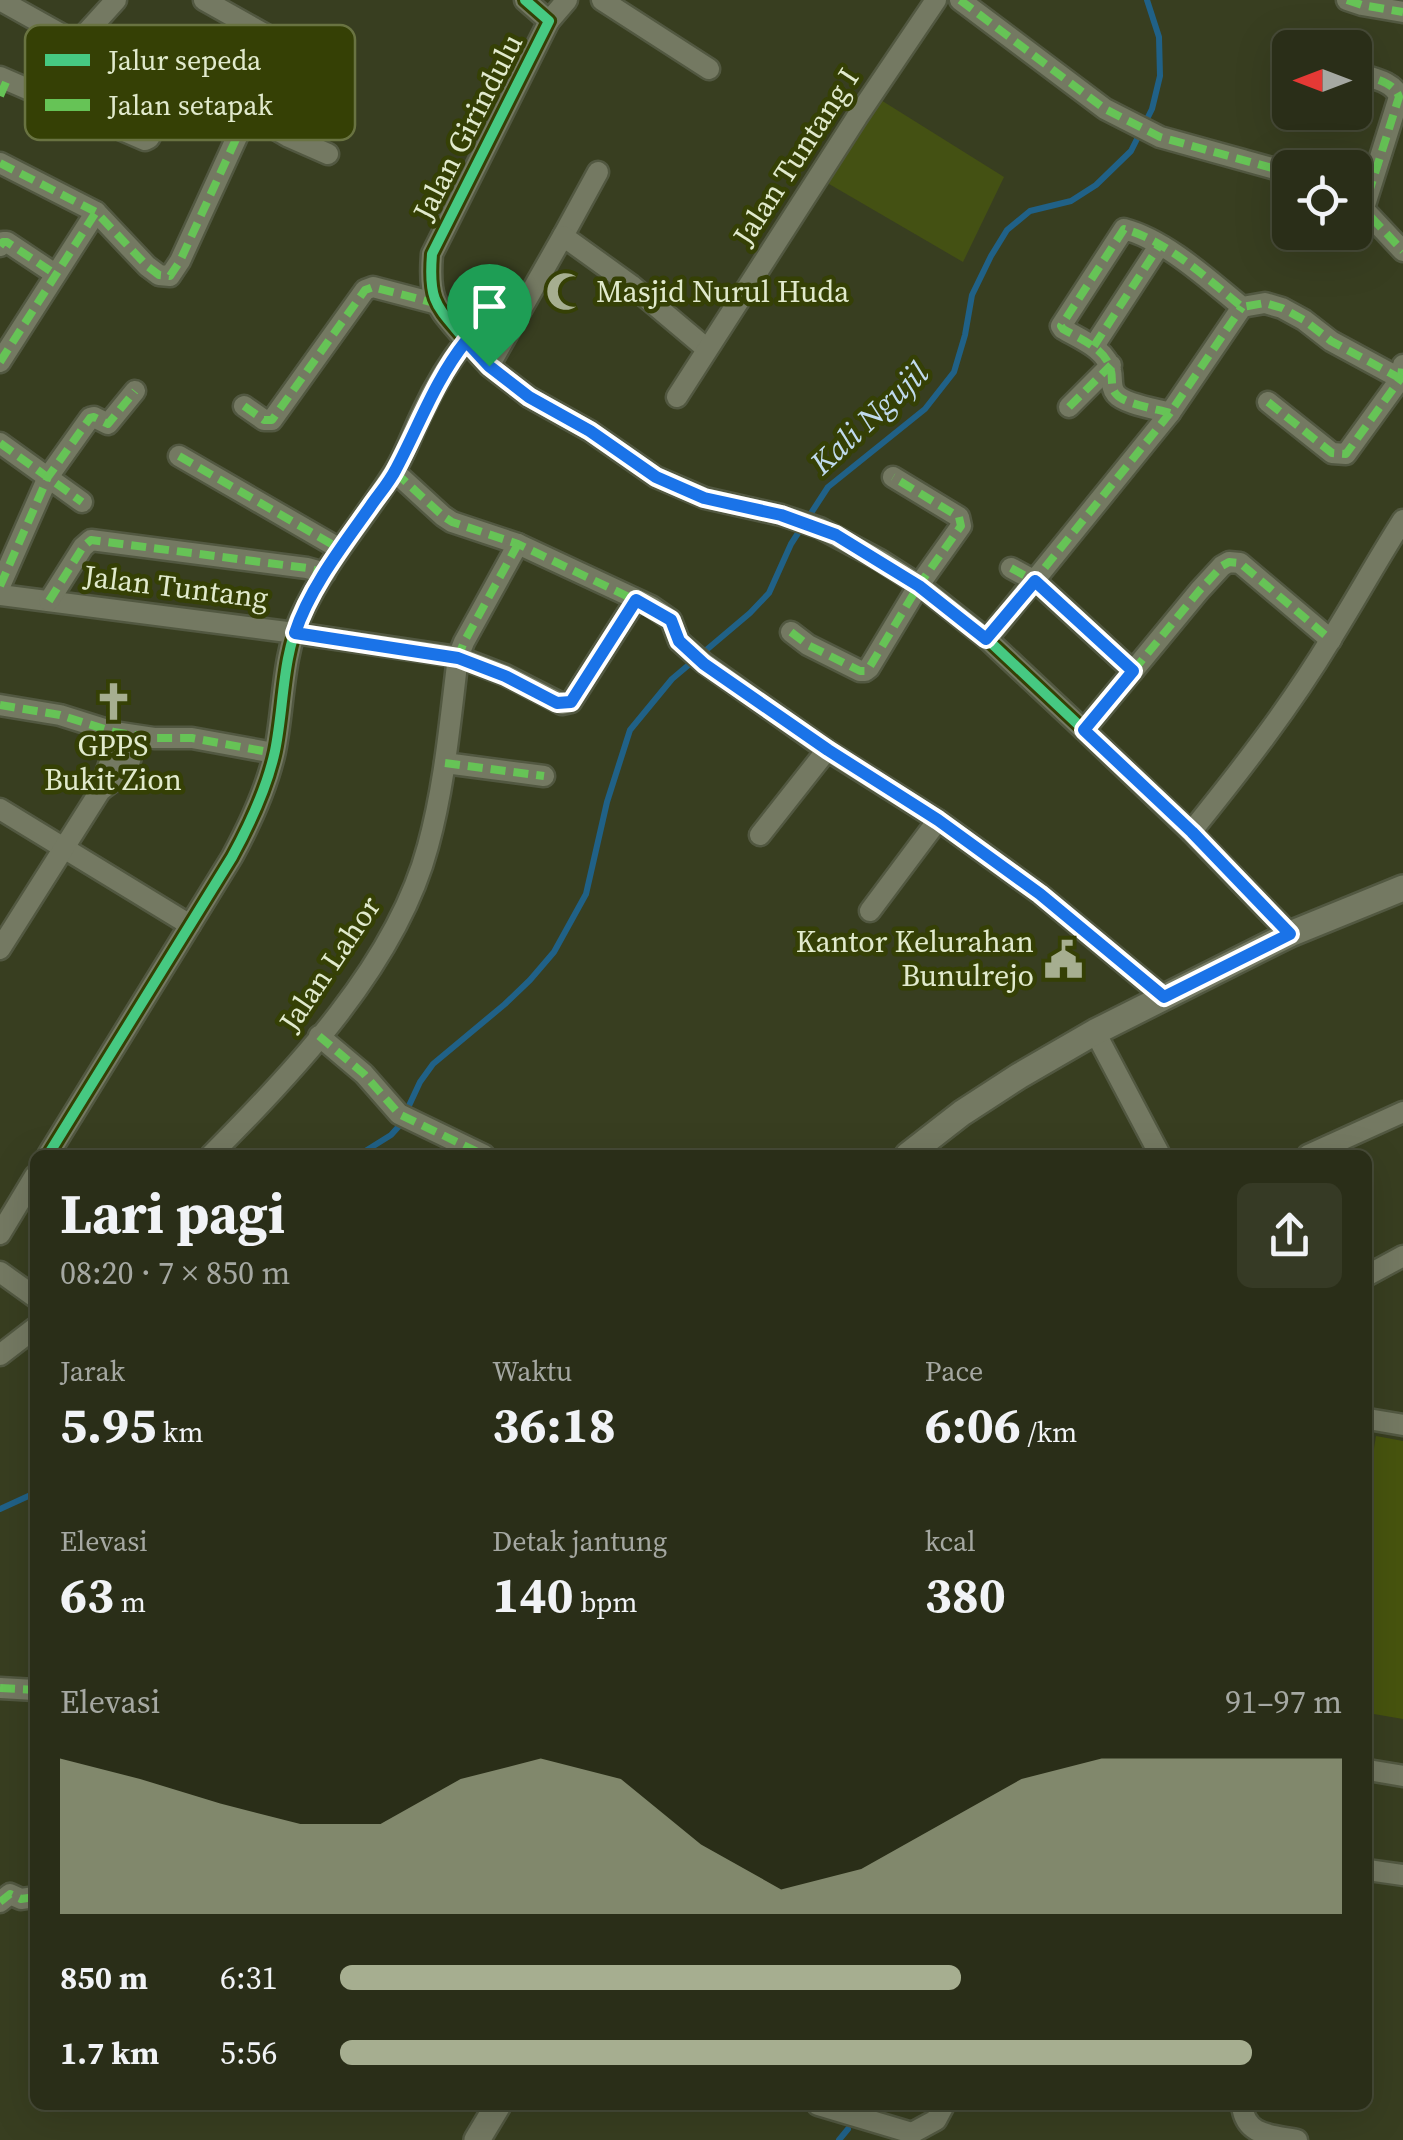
<!DOCTYPE html>
<html lang="id">
<meta charset="utf-8">
<style>
:root{--surface:#2a2e18;--page:#363a25;--text:#f1f3f6;--muted:#a5a8a2;--line:#464a37;--accent:#a6ae90}
body{margin:0;font-family:"Source Serif 4",serif;background:var(--page);color:var(--text);height:100vh;display:flex;flex-direction:column;font-size:38px;white-space:nowrap}
*{box-sizing:border-box;margin:0}
p{font-size:32px;color:var(--muted)}
.icon{flex:none;width:55px;height:55px;fill:none;stroke:currentColor;stroke-width:2;stroke-linecap:round;stroke-linejoin:round}
.map{position:relative;flex:1;overflow:hidden}
.panel{position:absolute;left:30px;top:1150px;width:1342px;height:960px;display:flex;flex-direction:column;background:var(--surface);border-radius:15px;box-shadow:0 10px 40px #0002,0 0 0 2px var(--line)}
.panel>*{flex:none}
.needle{width:65px;rotate:270deg}
.buttons{position:absolute;left:1272px;top:30px;display:grid;gap:20px}
.buttons a{display:grid;place-items:center;width:100px;height:100px;border-radius:15px;background:var(--surface);box-shadow:0 10px 40px #0002,0 0 0 2px var(--line);font-size:50px}
.pin{position:absolute;display:grid;place-items:center;width:85px;height:85px;color:#fff;margin:-102px -42px;border-radius:50% 50% 50% 0;rotate:-45deg;box-shadow:0 0 10px #0007}
.pin .icon{rotate:45deg}
.round{display:grid;place-items:center;flex:none;width:105px;height:105px;border-radius:15px;background:var(--page)}
.overview{display:flex;align-items:center;justify-content:space-between;height:170px;padding:0 30px}
h1{font-size:55px;font-weight:700;line-height:75px}
.stats{display:grid;grid-template-columns:repeat(3,1fr);gap:15px;height:170px;padding:10px 30px}
.stats div{display:grid;align-content:center}
.stats b{font-size:50px;font-weight:700}
.stats small{font-size:28px;font-weight:400}
.stats p{font-size:28px}
.chart{height:280px;padding:20px 30px}
.chart p{display:flex;justify-content:space-between}
.chart svg{width:100%;height:180px;margin-top:10px;fill:var(--accent);opacity:.7}
ul{padding:0 30px;list-style:none;font-size:32px}
li{display:grid;grid-template-columns:160px 120px 1fr;align-items:center;height:75px}
li i{height:25px;border-radius:12px;background:var(--accent)}
.map>svg:first-child{display:block}
</style>
<div class="map">
<svg width="1403" height="2140" viewBox="0 0 1403 2140">
<rect width="100%" height="100%" fill="#383e20"/>
<path fill="#445113" d="M 876,97 L 1004,177 L 963,262 L 824,181 Z"/>
<path fill="#47540e" d="M 1376,1436 L 1403,1441 L 1403,1719 L 1368,1713 L 1368,1485 Z"/>
<g fill="none" stroke-linecap="round" stroke-linejoin="round">
<g stroke="#206187" stroke-width="6">
<path d="M 359,1155 L 391,1135 L 400,1125 L 420,1082 L 433,1064 L 505,1004 L 530,980 L 554,952 L 586,894 L 607,802 L 630,730 L 672,679 L 750,613 L 769,593 L 791,544 L 828,487 L 925,409 L 954,372 L 965,335 L 972,295 L 991,256 L 1007,230 L 1030,211 L 1071,201 L 1096,185 L 1131,151 L 1152,109 L 1160,76 L 1159,37 L 1147,0"/>
<path d="M 0,1509 L 35,1493"/>
<path d="M 839,2140 L 848,2129"/>
</g>
<defs>
<g id="minor">
<path d="M 0,0 L 77,43 L 248,113 L 287,136 L 328,154"/>
<path d="M 204,0 L 325,68"/>
<path d="M 602,0 L 709,69"/>
<path d="M 960,0 L 1105,109 L 1160,137 L 1290,173"/>
<path d="M 1347,0 L 1362,5 L 1403,12"/>
<path d="M 549,21 L 567,0"/>
<path d="M 1357,73 C 1371,78 1394,81 1399,97 L 1364,208"/>
<path d="M 0,77 L 145,140 L 149,138 L 178,84"/>
<path d="M 48,96 L 77,43 L 116,0"/>
<path d="M 0,163 L 96,212 L 147,266 L 159,275 L 170,276 L 180,261 L 248,113"/>
<path d="M 1357,202 L 1403,251"/>
<path d="M 563,236 L 598,172"/>
<path d="M 0,246 L 3,242 L 7,242 L 55,274"/>
<path d="M 466,341 L 489,366 L 529,397 L 590,431 L 656,477 L 705,498 L 781,515 L 820,528 L 880,560 L 919,585 L 987,639 L 1084,730 L 1191,832 L 1290,934"/>
<path d="M 1094,346 L 1159,246"/>
<path d="M 0,362 L 96,212"/>
<path d="M 489,366 L 563,236 L 631,285 L 707,349"/>
<path d="M 677,397 L 857,117 L 936,0"/>
<path d="M 1268,402 L 1332,453 L 1346,454 L 1401,378 L 1403,365"/>
<path d="M 244,406 L 264,420 L 272,420 L 365,290 L 373,287 L 434,303"/>
<path d="M 1069,407 L 1111,365"/>
<path d="M 1170,413 C 1157,409 1124,404 1116,394 C 1110,387 1113,379 1111,371 C 1107,349 1080,339 1063,329 L 1061,326 L 1124,229 C 1166,240 1209,280 1242,307 L 1265,303 L 1282,308 L 1304,320 L 1331,341 L 1403,380"/>
<path d="M 0,443 L 82,502"/>
<path d="M 179,456 L 340,549"/>
<path d="M 395,472 L 443,516 L 452,522 L 518,544 L 651,606 L 671,620 L 679,641 L 704,663 L 827,750 L 938,820 L 1040,894 L 1164,997"/>
<path d="M 1011,568 L 1035,581 L 1133,671 L 1084,730"/>
<path d="M 0,586 L 48,477 L 90,418 L 94,417 L 108,424 L 135,391"/>
<path d="M 0,595 L 295,633 L 458,657 L 505,675 L 562,704 L 571,702 L 636,600"/>
<path d="M 49,601 L 83,547 L 91,540 L 307,568 L 325,573"/>
<path d="M 791,632 L 808,645 L 860,671 L 865,671 L 869,668 L 919,585 L 961,526 L 959,517 L 893,477"/>
<path d="M 987,639 L 1170,413 L 1242,307"/>
<path d="M 1133,671 L 1199,591 L 1222,566 L 1229,562 L 1240,563 L 1331,640"/>
<path d="M 0,705 L 60,715 L 114,732 L 154,738 L 192,738 L 274,753"/>
<path d="M 445,763 L 544,776"/>
<path d="M 0,809 L 190,925"/>
<path d="M 1191,832 C 1241,770 1290,707 1331,639 C 1356,599 1378,559 1403,520"/>
<path d="M 760,835 L 827,750"/>
<path d="M 870,911 L 938,820"/>
<path d="M 0,949 L 100,791 L 114,750 L 119,745 L 125,743 L 130,745 L 132,749 C 132,770 115,779 100,791"/>
<path d="M 1095,1032 L 1160,1155"/>
<path d="M 319,1036 L 364,1074 L 399,1114 L 484,1155"/>
<path d="M 48,1155 L 232,857 C 250,824 267,788 275,751 C 284,707 282,657 301,616 C 324,565 362,522 392,475 C 405,456 412,433 422,413 C 434,387 448,363 466,341 C 437,306 428,303 432,254 L 549,21 L 525,0"/>
<path d="M 211,1155 C 295,1071 397,963 428,846 C 445,784 450,720 458,657 L 464,642 L 518,544"/>
<path d="M 1308,1155 L 1403,1112"/>
<path d="M 0,1234 L 35,1176"/>
<path d="M 0,1272 L 35,1297"/>
<path d="M 1368,1275 L 1403,1256"/>
<path d="M 0,1355 L 35,1328"/>
<path d="M 1368,1419 L 1403,1425"/>
<path d="M 0,1688 L 35,1690"/>
<path d="M 1368,1770 L 1403,1776"/>
<path d="M 1368,1870 L 1403,1875"/>
<path d="M 0,1902 L 10,1894 L 21,1899 L 35,1897"/>
<path d="M 818,2105 L 912,2133 L 936,2120 L 944,2105"/>
<path d="M 1242,2105 C 1245,2136 1271,2135 1297,2140"/>
</g>
<g id="tertiary">
<path d="M 908,1155 L 962,1113 L 1019,1076 L 1095,1032 L 1290,934 L 1403,888"/>
<path d="M 477,2140 L 498,2105"/>
</g>
</defs>
<use href="#minor" stroke="#525841" stroke-width="25"/>
<use href="#tertiary" stroke="#525841" stroke-width="30"/>
<use href="#minor" stroke="#747962" stroke-width="20"/>
<use href="#tertiary" stroke="#747962" stroke-width="25"/>
<g stroke="#66c356" stroke-width="8" stroke-dasharray="15 8" stroke-linecap="butt">
<path d="M 960,0 L 1105,109 L 1160,137 L 1290,173"/>
<path d="M 1347,0 L 1362,5 L 1403,12"/>
<path d="M 1357,73 C 1371,78 1394,81 1399,97 L 1364,208"/>
<path d="M 0,96 L 7,80"/>
<path d="M 0,163 L 96,212 L 147,266 L 159,275 L 170,276 L 180,261 L 248,113"/>
<path d="M 1355,200 L 1403,251"/>
<path d="M 0,246 L 3,242 L 7,242 L 55,274"/>
<path d="M 1094,346 L 1159,246"/>
<path d="M 0,362 L 96,212"/>
<path d="M 1268,402 L 1332,453 L 1346,454 L 1401,378 L 1402,368"/>
<path d="M 244,406 L 264,420 L 272,420 L 365,290 L 373,287 L 434,303"/>
<path d="M 1069,407 L 1111,365"/>
<path d="M 1170,413 C 1157,409 1124,404 1116,394 C 1110,387 1113,379 1111,371 C 1107,349 1080,339 1063,329 L 1061,326 L 1124,229 C 1166,240 1209,280 1242,307 L 1265,303 L 1282,308 L 1304,320 L 1331,341 L 1403,380"/>
<path d="M 0,443 L 82,502"/>
<path d="M 179,456 L 340,549"/>
<path d="M 395,472 L 443,516 L 452,522 L 518,544 L 660,612 L 671,620 L 679,641 L 704,663"/>
<path d="M 518,544 L 464,642 L 458,657 L 505,675 L 557,703 L 567,704 L 571,702 L 636,600"/>
<path d="M 1011,568 L 1035,581 L 1133,671 L 1084,730"/>
<path d="M 0,586 L 48,477 L 90,418 L 94,417 L 108,424 L 135,391"/>
<path d="M 49,601 L 83,547 L 91,540 L 307,568 L 325,573"/>
<path d="M 791,632 L 808,645 L 860,671 L 865,671 L 869,668 L 919,585 L 961,526 L 959,517 L 893,477"/>
<path d="M 987,639 L 1170,413 L 1242,307"/>
<path d="M 1133,671 L 1199,591 L 1222,566 L 1229,562 L 1240,563 L 1331,640"/>
<path d="M 0,705 L 60,715 L 114,732 L 154,738 L 192,738 L 274,753"/>
<path d="M 445,763 L 544,776"/>
<path d="M 319,1036 L 364,1074 L 399,1114 L 484,1155"/>
<path d="M 0,1688 L 35,1690"/>
<path d="M 0,1902 L 10,1894 L 21,1899 L 35,1897"/>
</g>
<defs>
<g id="cycleway">
<path d="M 466,341 L 489,366 L 529,397 L 590,431 L 656,477 L 705,498 L 781,515 L 820,528 L 880,560 L 919,585 L 987,639 L 1084,730 L 1191,832 L 1290,934"/>
<path d="M 48,1155 L 232,857 C 250,824 267,788 275,751 C 284,707 282,657 301,616 C 324,565 362,522 392,475 C 405,456 412,433 422,413 C 434,387 448,363 466,341 C 437,306 428,303 432,254 L 549,21 L 525,0"/>
</g>
</defs>
<use href="#cycleway" stroke="#354005" stroke-width="16"/>
<use href="#cycleway" stroke="#46c982" stroke-width="10"/>
</g>
<g fill="none" stroke-linecap="round" stroke-linejoin="round">
<defs>
<path id="route" d="M 466,341 L 489,366 L 529,397 L 590,431 L 656,477 L 704,498 L 781,515 L 836,535 L 919,586 L 986,639 L 1035,581 L 1133,671 L 1084,730 L 1192,832 L 1290,934 L 1164,997 L 1040,894 L 938,820 L 828,750 L 704,664 L 679,641 L 671,620 L 636,600 L 571,702 L 557,703 L 505,676 L 458,658 L 295,633 C 309,589 343,545 370,507 C 378,495 389,483 396,469 C 419,426 435,380 466,341 Z"/>
</defs>
<use href="#route" stroke="#fff" stroke-width="20"/>
<use href="#route" stroke="#1a73e8" stroke-width="12"/>
</g>
<defs>
<symbol id="mosque-bare" viewBox="-9 -9 18 18"><path d="M3.5-4.9A6 6 0 1 0 3.5 4.9A5 5 0 1 1 3.5-4.9Z" fill="#a6ae90" stroke="#354005" stroke-width="2.5" paint-order="stroke"/></symbol>
<symbol id="church-bare" viewBox="-9 -9 18 18"><path d="M-1.2-6h2.4v3.5h3.3v2.4h-3.3V6h-2.4V-.1h-3.3v-2.4h3.3Z" fill="#a6ae90" stroke="#354005" stroke-width="2.5" paint-order="stroke"/></symbol>
<symbol id="civic-bare" viewBox="-9 -9 18 18"><path d="M-.6-6.5H3V-4.5H.6V-3L4-1V1h2V6H-6V1h2V-1L-.6-3ZM-1.2 2.5V6h2.4V2.5Z" fill="#a6ae90" stroke="#354005" stroke-width="2.5" paint-order="stroke"/></symbol>
</defs>
<g fill-rule="evenodd">
<use href="#mosque-bare" x="538" y="264" width="55" height="55"/>
<use href="#church-bare" x="86" y="674" width="55" height="55"/>
<use href="#civic-bare" x="1036" y="932" width="55" height="55"/>
</g>
<g text-anchor="middle" stroke-width="9" stroke-linejoin="round" paint-order="stroke">
<g font-size="30" fill="#e1eacd" stroke="#354005">
<text transform="translate(468 127) rotate(-63)" y="10">Jalan Girindulu</text>
<text transform="translate(796 157) rotate(-57)" y="10">Jalan Tuntang I</text>
<text transform="translate(176 587) rotate(7)" y="10">Jalan Tuntang</text>
<text transform="translate(330 964) rotate(-56)" y="10">Jalan Lahor</text>
</g>
<g font-size="30" fill="#e1eacd" stroke="#354005" text-anchor="start">
<text x="596" y="302">Masjid Nurul Huda</text>
<text x="113" y="756" text-anchor="middle">GPPS<tspan x="113" dy="34">Bukit Zion</tspan></text>
<text x="1034" y="952" text-anchor="end">Kantor Kelurahan<tspan x="1034" dy="34">Bunulrejo</tspan></text>
</g>
<g font-size="32" font-style="italic" fill="#c0daed" stroke="#354005">
<text transform="translate(869 418) rotate(-43)" y="11">Kali Ngujil</text>
</g>
</g>
<rect x="25" y="25" width="330" height="115" rx="15" fill="#354005" stroke="#697341" stroke-width="2.5"/>
<rect x="45" y="54" width="45" height="12" fill="#46c982"/>
<rect x="45" y="99" width="45" height="12" fill="#66c356"/>
<g font-size="28" fill="#e1eacd">
<text x="108" y="70">Jalur sepeda</text>
<text x="108" y="115">Jalan setapak</text>
</g>
</svg>
<div class="buttons">
<a><svg class="needle" viewBox="-14 -14 28 28"><path d="M0-13l5 13h-10z" fill="#e53935"/><path d="M0 13l5-13h-10z" fill="#a5a8a2"/></svg></a>
<a><svg class="icon" aria-label="locate" viewBox="0 0 24 24"><circle cx="12" cy="12" r="6"/><path d="M12 2v4M12 18v4M2 12h4M18 12h4"/></svg></a>
</div>
<div class="pin" style="left:489px;top:366px;background:#1e9e55"><svg class="icon" aria-label="arrive" viewBox="0 0 24 24"><path d="M6 21V4h12l-3 4 3 4H6"/></svg></div>
<section class="panel">
<div class="overview"><div><h1>Lari pagi</h1><p>08:20 · 7 × 850 m</p></div><a class="round"><svg class="icon" aria-label="share" viewBox="0 0 24 24"><path d="M12 15V3M7 8l5-5 5 5M5 13v7h14v-7"/></svg></a></div>
<div class="stats">
<div><p>Jarak</p><b>5.95<small> km</small></b></div>
<div><p>Waktu</p><b>36:18</b></div>
<div><p>Pace</p><b>6:06<small> /km</small></b></div>
</div>
<div class="stats">
<div><p>Elevasi</p><b>63<small> m</small></b></div>
<div><p>Detak jantung</p><b>140<small> bpm</small></b></div>
<div><p>kcal</p><b>380</b></div>
</div>
<div class="chart"><p><span>Elevasi</span>91–97 m</p>
<svg viewBox="0 0 160 44" preserveAspectRatio="none"><path d="M0 44V6L10 11L20 17L30 22L40 22L50 11L60 6L70 11L80 27L90 38L100 33L110 22L120 11L130 6L140 6L150 6L160 6V44z"/></svg>
</div>
<ul>
<li><b>850 m</b>6:31<i style="width:62%"></i></li>
<li><b>1.7 km</b>5:56<i style="width:91%"></i></li>
</ul>
</section>
</div>
